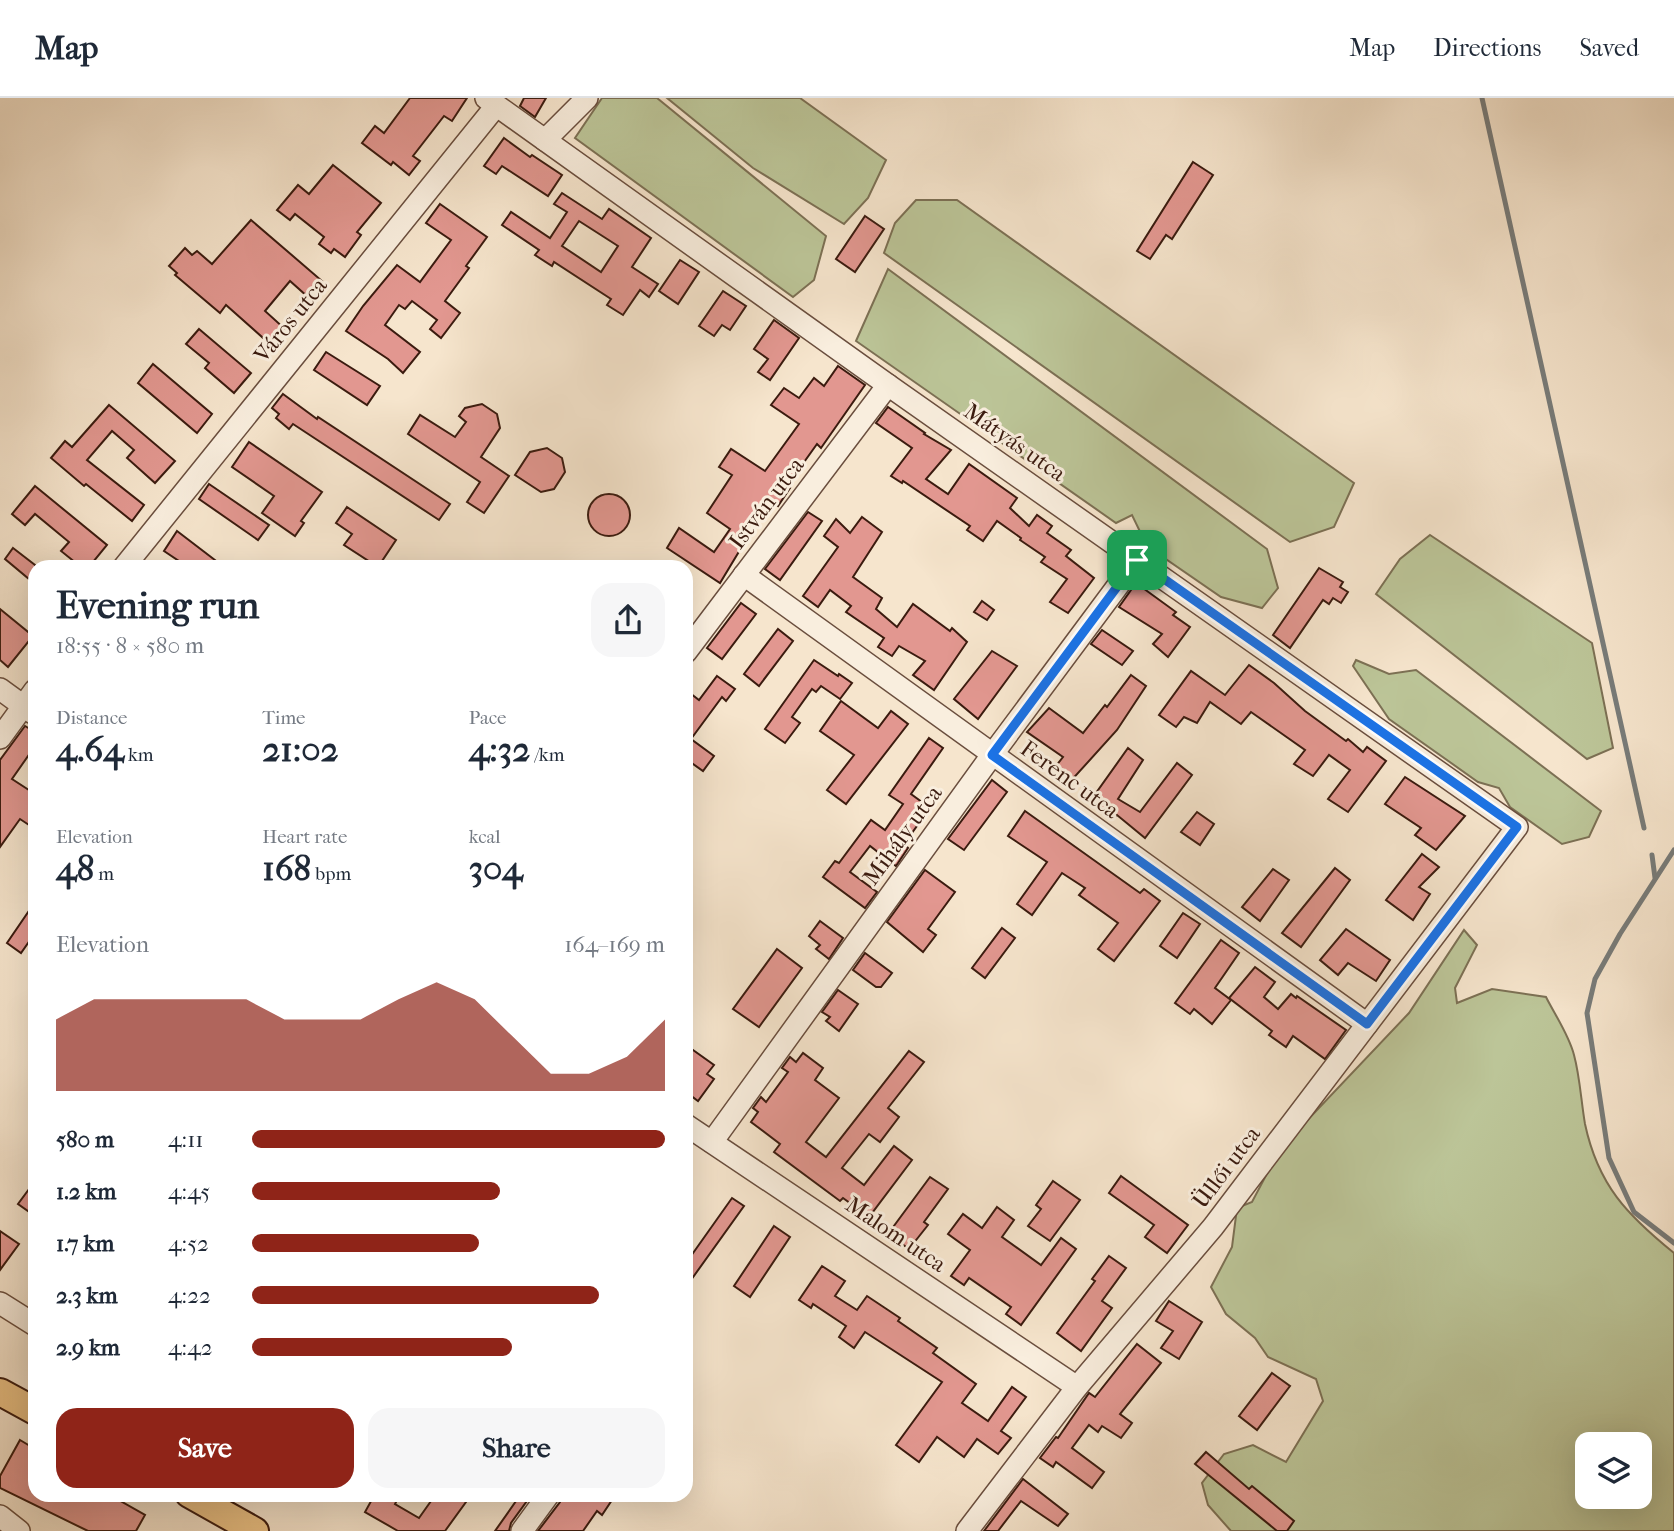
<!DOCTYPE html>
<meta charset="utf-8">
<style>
:root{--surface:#fff;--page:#f6f6f7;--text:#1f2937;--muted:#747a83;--line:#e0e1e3;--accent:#8f2418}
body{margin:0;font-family:"IM FELL French Canon",serif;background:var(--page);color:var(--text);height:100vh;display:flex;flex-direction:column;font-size:26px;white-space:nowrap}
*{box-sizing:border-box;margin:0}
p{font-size:23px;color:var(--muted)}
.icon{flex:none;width:38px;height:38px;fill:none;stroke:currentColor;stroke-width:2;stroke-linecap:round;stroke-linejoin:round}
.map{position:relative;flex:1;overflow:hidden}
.sheet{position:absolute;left:28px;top:462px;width:665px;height:942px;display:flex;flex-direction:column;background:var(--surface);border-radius:21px;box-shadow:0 7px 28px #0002}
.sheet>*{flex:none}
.tools{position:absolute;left:1575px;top:1334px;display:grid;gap:14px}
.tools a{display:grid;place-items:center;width:77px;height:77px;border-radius:14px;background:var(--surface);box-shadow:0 7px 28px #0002;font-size:35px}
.pin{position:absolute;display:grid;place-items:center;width:60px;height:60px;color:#fff;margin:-30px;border-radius:14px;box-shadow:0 4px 10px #0006}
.round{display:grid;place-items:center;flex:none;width:74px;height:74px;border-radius:21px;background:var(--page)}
.headline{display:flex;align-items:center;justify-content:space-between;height:119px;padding:0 28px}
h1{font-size:38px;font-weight:700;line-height:52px}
.stats{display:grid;grid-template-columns:repeat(3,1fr);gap:10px;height:119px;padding:7px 28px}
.stats div{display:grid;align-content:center}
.stats b{font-size:35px;font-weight:700}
.stats small{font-size:19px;font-weight:400}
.stats p{font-size:19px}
.chart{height:196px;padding:14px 28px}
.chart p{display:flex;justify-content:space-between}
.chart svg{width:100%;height:126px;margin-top:7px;fill:var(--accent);opacity:.7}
.button{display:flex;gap:14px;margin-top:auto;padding:14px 28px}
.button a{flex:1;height:80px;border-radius:21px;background:var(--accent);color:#fff;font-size:28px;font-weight:700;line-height:80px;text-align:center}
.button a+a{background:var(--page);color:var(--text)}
ul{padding:0 28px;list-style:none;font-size:23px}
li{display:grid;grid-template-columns:112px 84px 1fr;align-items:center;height:52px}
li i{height:18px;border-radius:9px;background:var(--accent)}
header{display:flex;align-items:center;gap:42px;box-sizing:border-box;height:98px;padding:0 35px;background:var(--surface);border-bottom:2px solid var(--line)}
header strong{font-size:33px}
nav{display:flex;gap:38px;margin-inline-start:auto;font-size:24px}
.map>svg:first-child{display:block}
</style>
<header>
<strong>Map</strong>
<nav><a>Map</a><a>Directions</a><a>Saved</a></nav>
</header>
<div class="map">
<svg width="1674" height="1433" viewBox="0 0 1674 1433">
<rect width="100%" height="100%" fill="#f6e5cd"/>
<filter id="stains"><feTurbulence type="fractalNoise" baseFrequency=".00286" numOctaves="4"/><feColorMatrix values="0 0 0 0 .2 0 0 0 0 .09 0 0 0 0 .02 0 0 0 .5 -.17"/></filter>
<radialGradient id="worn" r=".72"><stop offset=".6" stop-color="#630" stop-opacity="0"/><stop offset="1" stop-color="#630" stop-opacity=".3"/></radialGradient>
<g fill="#bcc598" stroke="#7c7054" stroke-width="2" fill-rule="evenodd">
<path d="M 602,0 L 657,0 L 826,138 L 814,182 L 793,199 L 575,40 Z"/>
<path d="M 667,0 L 800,0 L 886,62 L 868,100 L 844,126 L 753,70 Z"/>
<path d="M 916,102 L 957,102 L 1354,385 L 1334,429 L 1290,444 L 884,155 L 895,125 Z"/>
<path d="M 888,171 L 1267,451 L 1278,490 L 1262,510 L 1221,499 L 1147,448 L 1132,417 L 1116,425 L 856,243 Z"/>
<path d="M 1430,437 L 1592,545 L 1613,650 L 1587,661 L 1376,496 L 1400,461 Z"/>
<path d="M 1356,562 L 1389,576 L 1416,572 L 1601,713 L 1589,739 L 1562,746 L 1510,709 L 1499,690 L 1478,684 L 1389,621 L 1353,568 Z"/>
<path d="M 1464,832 L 1477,847 L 1455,890 L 1457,905 L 1492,891 L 1546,899 C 1555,917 1569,937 1574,957 C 1580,979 1581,1003 1585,1026 C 1598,1087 1627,1117 1674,1155 L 1674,1433 L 1231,1433 L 1208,1407 L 1202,1385 L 1224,1356 L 1253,1347 L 1286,1364 L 1323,1303 L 1316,1281 L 1268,1259 L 1255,1240 L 1226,1216 L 1211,1189 L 1232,1149 L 1237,1110 L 1252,1104 L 1280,1051 L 1409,915 ZM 1587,1346 L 1640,1346 L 1640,1398 L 1587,1398 Z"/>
</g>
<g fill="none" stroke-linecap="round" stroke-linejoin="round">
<g stroke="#787c7a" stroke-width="5">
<path d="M 1482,0 L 1644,730"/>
<path d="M 1674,752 L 1620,836 L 1595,881 L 1587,915 L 1609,1060 L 1634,1114 L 1674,1145"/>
<path d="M 1652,757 L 1655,780"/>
</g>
</g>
<g fill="#e29790" stroke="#3b1b0f" stroke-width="2" fill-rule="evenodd">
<path d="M 410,0 L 467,0 L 452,23 L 444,18 L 413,58 L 420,63 L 409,77 L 393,64 L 391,67 L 362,45 L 375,28 L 384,35 Z"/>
<path d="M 524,0 L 546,0 L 535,19 L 520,8 Z"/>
<path d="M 504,40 L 530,59 L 532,57 L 562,77 L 548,98 L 502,68 L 496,76 L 484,68 Z"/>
<path d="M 1193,64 L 1213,77 L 1172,141 L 1166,137 L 1150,161 L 1137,153 Z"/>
<path d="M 333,67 L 381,105 L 357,134 L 361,137 L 345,159 L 334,151 L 331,155 L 319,146 L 324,139 L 295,116 L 290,122 L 277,112 L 298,87 L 309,96 Z"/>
<path d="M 562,95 L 602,121 L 609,111 L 651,140 L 632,169 L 658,186 L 649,199 L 640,192 L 623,217 L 607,207 L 611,201 L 554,164 L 552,168 L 535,157 L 539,152 L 502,127 L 511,114 L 550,140 L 567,114 L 554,106 ZM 579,123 L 618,148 L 601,174 L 562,148 Z"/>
<path d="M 440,106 L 487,139 L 466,168 L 469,170 L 445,203 L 460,215 L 441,240 L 430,231 L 437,222 L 412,203 L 405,211 L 399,207 L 385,227 L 420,254 L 403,275 L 388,261 L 346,233 L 363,208 L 397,167 L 420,184 L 451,142 L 426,125 Z"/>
<path d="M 865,118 L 884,131 L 855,174 L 836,161 Z"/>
<path d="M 251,122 L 322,183 L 308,199 L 290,183 L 265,213 L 285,231 L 271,247 L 226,207 L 220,215 L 175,177 L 177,175 L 169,168 L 185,150 L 192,157 L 197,153 L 212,166 Z"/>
<path d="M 680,162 L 699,174 L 678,206 L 659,193 Z"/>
<path d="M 723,193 L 746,208 L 730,232 L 722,227 L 714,238 L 699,228 Z"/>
<path d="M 774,222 L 799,240 L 770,282 L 758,274 L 768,261 L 754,251 Z"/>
<path d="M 199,231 L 251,275 L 234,295 L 205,270 L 209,265 L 186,246 Z"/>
<path d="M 326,254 L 380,288 L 367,307 L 314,272 Z"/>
<path d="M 153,266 L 212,316 L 197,335 L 138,285 Z"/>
<path d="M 838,268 L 865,287 L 821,350 L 817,346 L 787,388 L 790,390 L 778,408 L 766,400 L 744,433 L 749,437 L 720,485 L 667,450 L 679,430 L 714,454 L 730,431 L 707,415 L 732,377 L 719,369 L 731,351 L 765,373 L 799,326 L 771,307 L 784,290 L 799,300 L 814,280 L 824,288 Z"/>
<path d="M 283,296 L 317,321 L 318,319 L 450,406 L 439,422 L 293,326 L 289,331 L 276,320 L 279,316 L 272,310 Z"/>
<path d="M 482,306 L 497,316 L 500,330 L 481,359 L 509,378 L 484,415 L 467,404 L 480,384 L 408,336 L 420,317 L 455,339 L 466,324 L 459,318 L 465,310 Z"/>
<path d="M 109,307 L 175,363 L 155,385 L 127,360 L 134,352 L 112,333 L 87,362 L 144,407 L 132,423 L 86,386 L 84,388 L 51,360 L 65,343 L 72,349 Z"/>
<path d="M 888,309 L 925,335 L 924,336 L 951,352 L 926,381 L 948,396 L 969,366 L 1017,400 L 1010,410 L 1029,428 L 1037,417 L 1052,428 L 1047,435 L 1071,452 L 1066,458 L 1094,480 L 1068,515 L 1050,504 L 1067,481 L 1041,464 L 1045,459 L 1020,442 L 1021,440 L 997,423 L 983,443 L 967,432 L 970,428 L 903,383 L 902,385 L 891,378 L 912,350 L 876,325 Z"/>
<path d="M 249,344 L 322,394 L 301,423 L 304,425 L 295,438 L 262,415 L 274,398 L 232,369 Z"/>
<path d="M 547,350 L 562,360 L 565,374 L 554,391 L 541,394 L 515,377 L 530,354 Z"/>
<path d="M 209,386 L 269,427 L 258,442 L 199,401 Z"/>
<path d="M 35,388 L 107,447 L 89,469 L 81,469 L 61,453 L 69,444 L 35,416 L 25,427 L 12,416 Z"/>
<circle cx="609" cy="417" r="21"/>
<path d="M 347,409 L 396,442 L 378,469 L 344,447 L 352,436 L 336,425 Z"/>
<path d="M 808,414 L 822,423 L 780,482 L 765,471 Z"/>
<path d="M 862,419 L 882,434 L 853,479 L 882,500 L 876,511 L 897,529 L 913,506 L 950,533 L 952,530 L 967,544 L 934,592 L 913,577 L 925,563 L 899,548 L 892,558 L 878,549 L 884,540 L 846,514 L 851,508 L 830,492 L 818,509 L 803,498 L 838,449 L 824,438 L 836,421 L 850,435 Z"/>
<path d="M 177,433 L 224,469 L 199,469 L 191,464 L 188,469 L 164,453 Z"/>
<path d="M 13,450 L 35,467 L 35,486 L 5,461 Z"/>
<path d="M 1319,470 L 1343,484 L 1340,489 L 1348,494 L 1341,505 L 1333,500 L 1329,506 L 1323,502 L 1290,550 L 1273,537 Z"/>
<path d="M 1136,485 L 1176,514 L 1173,517 L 1190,529 L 1168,559 L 1153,546 L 1162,536 L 1119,509 Z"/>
<path d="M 982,503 L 994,512 L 987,522 L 974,514 Z"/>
<path d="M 741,505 L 756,516 L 722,561 L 707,550 Z"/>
<path d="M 0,511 L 33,538 L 8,569 L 0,562 Z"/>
<path d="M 778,531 L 793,543 L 759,588 L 744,576 Z"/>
<path d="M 1102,532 L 1133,553 L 1122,567 L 1091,546 Z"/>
<path d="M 992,553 L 1017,568 L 978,621 L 954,601 Z"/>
<path d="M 814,562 L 838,578 L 839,576 L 852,585 L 840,601 L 821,588 L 816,594 L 812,591 L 792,619 L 800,625 L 785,645 L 765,631 Z"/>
<path d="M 1249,567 L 1274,585 L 1305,613 L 1346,643 L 1348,641 L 1363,654 L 1367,649 L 1386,663 L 1348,714 L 1328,701 L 1350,672 L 1329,657 L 1313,678 L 1294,666 L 1305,652 L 1251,614 L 1241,626 L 1210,604 L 1197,625 L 1184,619 L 1176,629 L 1159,617 L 1191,573 L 1225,597 Z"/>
<path d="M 1131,577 L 1146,588 L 1117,632 L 1069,685 L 1052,673 L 1063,659 L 1027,634 L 1049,610 L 1083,635 L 1105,607 L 1107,609 Z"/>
<path d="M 717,578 L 735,591 L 726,603 L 722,599 L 691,641 L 714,658 L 703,673 L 686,661 L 686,592 L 699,602 Z"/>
<path d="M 841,603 L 878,630 L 891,613 L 908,626 L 846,706 L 827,692 L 854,657 L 820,633 Z"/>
<path d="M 25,628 L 35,634 L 35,648 L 12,681 L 35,696 L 35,731 L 20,721 L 0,749 L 0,662 Z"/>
<path d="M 929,640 L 943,650 L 911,696 L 930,710 L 904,746 L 908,750 L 896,768 L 870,748 L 850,774 L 877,794 L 865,810 L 823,779 L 835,763 L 839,765 L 871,722 L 885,732 L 903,706 L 889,697 Z"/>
<path d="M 1128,650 L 1143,662 L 1118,701 L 1140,714 L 1177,665 L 1192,677 L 1145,740 L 1117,717 L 1115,719 L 1091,702 Z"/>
<path d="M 1405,679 L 1465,718 L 1436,752 L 1415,737 L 1421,730 L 1385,706 Z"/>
<path d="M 992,682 L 1007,694 L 964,752 L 948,741 Z"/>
<path d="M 1025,713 L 1140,795 L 1144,791 L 1160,803 L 1114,863 L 1098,851 L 1118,825 L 1079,797 L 1085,790 L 1062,775 L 1032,817 L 1017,806 L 1047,764 L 1008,738 Z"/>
<path d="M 1197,714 L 1214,726 L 1200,747 L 1181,734 Z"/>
<path d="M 1422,756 L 1439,769 L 1419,789 L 1430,796 L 1413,822 L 1386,802 Z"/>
<path d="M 1335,770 L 1350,782 L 1301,849 L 1282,835 Z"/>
<path d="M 1273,771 L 1289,782 L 1260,823 L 1242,809 Z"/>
<path d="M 925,772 L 955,794 L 928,831 L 936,837 L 923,854 L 887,824 Z"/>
<path d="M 35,804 L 35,835 L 21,855 L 7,845 Z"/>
<path d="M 1183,815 L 1200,826 L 1177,860 L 1160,848 Z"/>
<path d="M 820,823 L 843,840 L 829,861 L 816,851 L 820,847 L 809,838 Z"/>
<path d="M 1002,830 L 1015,840 L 985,880 L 972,870 Z"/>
<path d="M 1346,831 L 1390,862 L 1376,883 L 1348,865 L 1338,877 L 1320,862 Z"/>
<path d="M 1221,842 L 1239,855 L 1215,890 L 1231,902 L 1212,926 L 1194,911 L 1190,916 L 1175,905 Z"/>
<path d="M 777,851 L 802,870 L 759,929 L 733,911 Z"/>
<path d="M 865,855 L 892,875 L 881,889 L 876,889 L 853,872 Z"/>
<path d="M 1255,869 L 1275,884 L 1264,899 L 1278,911 L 1291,896 L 1296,900 L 1297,898 L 1346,932 L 1325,961 L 1293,938 L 1286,949 L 1269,937 L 1272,933 L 1229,900 Z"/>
<path d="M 838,892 L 858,906 L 839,933 L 826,923 L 830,919 L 822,914 Z"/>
<path d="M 686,947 L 714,967 L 707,976 L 714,981 L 698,1003 L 686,994 Z"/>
<path d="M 909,953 L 924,964 L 888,1010 L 899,1019 L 880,1044 L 869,1036 L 842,1070 L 864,1087 L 894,1048 L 912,1062 L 869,1119 L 843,1100 L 840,1103 L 774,1054 L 780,1046 L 751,1024 L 758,1014 L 753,1010 L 761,999 L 766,1004 L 788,974 L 782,970 L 790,959 L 796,964 L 803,955 L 823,970 L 815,982 L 839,1000 L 806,1044 L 826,1059 Z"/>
<path d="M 1121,1078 L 1188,1127 L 1167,1155 L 1145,1139 L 1154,1127 L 1109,1095 Z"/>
<path d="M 930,1079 L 948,1091 L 924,1124 L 928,1127 L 909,1151 L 888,1136 Z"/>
<path d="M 35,1083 L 35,1118 L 18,1106 Z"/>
<path d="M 1053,1083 L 1080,1102 L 1050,1143 L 1028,1128 L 1041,1111 L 1036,1107 Z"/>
<path d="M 732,1100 L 744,1108 L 686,1189 L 686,1165 Z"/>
<path d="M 997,1109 L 1014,1122 L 1002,1139 L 1041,1167 L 1061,1140 L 1076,1151 L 1021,1227 L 1006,1216 L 1011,1209 L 969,1180 L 964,1187 L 951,1178 L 970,1152 L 948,1136 L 963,1116 L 982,1130 Z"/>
<path d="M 774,1128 L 790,1139 L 750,1199 L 734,1188 Z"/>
<path d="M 0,1133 L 19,1146 L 0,1172 Z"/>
<path d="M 1109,1158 L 1126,1170 L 1102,1203 L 1112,1210 L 1081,1253 L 1057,1235 L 1095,1183 L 1092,1181 Z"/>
<path d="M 822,1168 L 845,1183 L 835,1198 L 857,1212 L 867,1198 L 900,1220 L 898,1223 L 937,1250 L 933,1255 L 976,1286 L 962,1305 L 988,1323 L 1012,1289 L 1026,1299 L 1001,1333 L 1011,1340 L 998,1356 L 977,1341 L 964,1359 L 937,1339 L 919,1364 L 896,1347 L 942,1284 L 865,1234 L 854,1250 L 839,1239 L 846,1228 L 813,1206 L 811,1210 L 799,1202 Z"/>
<path d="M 1169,1203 L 1202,1224 L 1179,1261 L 1161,1250 L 1173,1233 L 1156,1223 Z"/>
<path d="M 1137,1246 L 1161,1265 L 1120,1316 L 1132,1325 L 1121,1340 L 1102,1328 L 1098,1334 L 1089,1327 L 1072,1350 L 1104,1374 L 1092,1390 L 1056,1364 L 1053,1369 L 1040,1360 L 1056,1339 L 1058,1340 L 1089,1295 L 1095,1299 Z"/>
<path d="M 1272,1275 L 1290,1288 L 1257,1332 L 1239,1318 Z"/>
<path d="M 20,1342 L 35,1351 L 35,1396 L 108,1396 L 145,1417 L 136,1433 L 88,1433 L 0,1390 L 0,1378 Z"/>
<path d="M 1206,1354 L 1249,1391 L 1252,1388 L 1294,1423 L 1287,1433 L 1277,1433 L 1195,1366 Z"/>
<path d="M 1023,1381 L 1068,1416 L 1058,1428 L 1021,1403 L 998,1433 L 984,1433 Z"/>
<path d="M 375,1396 L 400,1396 L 395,1406 L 419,1420 L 436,1396 L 455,1396 L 466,1404 L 445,1433 L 398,1433 L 365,1414 Z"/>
<path d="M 521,1396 L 532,1396 L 511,1425 L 509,1433 L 495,1433 Z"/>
<path d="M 562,1396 L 616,1396 L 602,1417 L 597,1413 L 583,1433 L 538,1433 L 560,1404 Z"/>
</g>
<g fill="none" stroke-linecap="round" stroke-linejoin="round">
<defs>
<g id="minor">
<path d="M 486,0 L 888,287 L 1517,729 L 1213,1129 L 1077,1289 L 967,1433"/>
<path d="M 545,42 L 587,0"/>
<path d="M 124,469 L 496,8"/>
<path d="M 744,477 L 1367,926"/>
<path d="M 686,554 L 888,287"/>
<path d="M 0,591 L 33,615"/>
<path d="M 0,640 L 35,592"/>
<path d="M 686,1027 L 1077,1289"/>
<path d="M 712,1044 L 992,657 L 1137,462"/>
<path d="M 0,1205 L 35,1227"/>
<path d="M 0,1418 L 19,1433"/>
<path d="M 522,1433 L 549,1396"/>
</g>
<g id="major">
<path d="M 0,1294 L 35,1313"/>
<path d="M 189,1396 L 255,1433"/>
</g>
</defs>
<use href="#minor" stroke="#6a4e3e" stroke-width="24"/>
<use href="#major" stroke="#3b1b0f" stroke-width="30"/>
<use href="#minor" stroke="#f9eede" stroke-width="21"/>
<use href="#major" stroke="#ebc286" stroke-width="26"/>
</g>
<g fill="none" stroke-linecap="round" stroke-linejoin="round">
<defs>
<path id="route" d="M 1137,462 L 1517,729 L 1367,926 L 992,657 Z"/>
</defs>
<use href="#route" stroke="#fff" stroke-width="14"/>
<use href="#route" stroke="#1a73e8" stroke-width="9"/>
</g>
<g text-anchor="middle" stroke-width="6" stroke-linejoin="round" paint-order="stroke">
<g font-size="23" fill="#3b1b0f" stroke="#f9eede">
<text transform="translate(290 222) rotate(-51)" y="8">Város utca</text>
<text transform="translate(1015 344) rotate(35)" y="8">Mátyás utca</text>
<text transform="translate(766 405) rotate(-53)" y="8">István utca</text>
<text transform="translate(1070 681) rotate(36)" y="8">Ferenc utca</text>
<text transform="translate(902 737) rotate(-54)" y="8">Mihály utca</text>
<text transform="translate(1226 1069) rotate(-53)" y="8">Üllői utca</text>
<text transform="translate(896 1136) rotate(34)" y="8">Malom utca</text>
</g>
</g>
<rect width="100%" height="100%" filter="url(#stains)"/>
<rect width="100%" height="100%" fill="url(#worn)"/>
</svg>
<div class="tools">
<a><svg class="icon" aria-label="layers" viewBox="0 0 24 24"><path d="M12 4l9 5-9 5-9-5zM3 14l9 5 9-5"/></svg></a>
</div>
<div class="pin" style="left:1137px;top:462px;background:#1e9e55"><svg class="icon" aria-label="arrive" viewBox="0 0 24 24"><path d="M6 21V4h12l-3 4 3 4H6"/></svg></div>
<section class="sheet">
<div class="headline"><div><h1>Evening run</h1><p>18:55 · 8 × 580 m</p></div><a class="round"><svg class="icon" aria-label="share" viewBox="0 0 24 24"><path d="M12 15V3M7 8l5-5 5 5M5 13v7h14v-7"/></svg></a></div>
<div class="stats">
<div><p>Distance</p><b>4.64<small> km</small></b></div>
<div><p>Time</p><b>21:02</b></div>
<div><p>Pace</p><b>4:32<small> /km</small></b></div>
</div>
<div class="stats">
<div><p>Elevation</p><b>48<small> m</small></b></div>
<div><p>Heart rate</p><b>168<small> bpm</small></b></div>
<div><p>kcal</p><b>304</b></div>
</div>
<div class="chart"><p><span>Elevation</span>164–169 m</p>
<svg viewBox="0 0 160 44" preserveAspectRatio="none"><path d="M0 44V19L10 12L20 12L30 12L40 12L50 12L60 19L70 19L80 19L90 12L100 6L110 12L120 25L130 38L140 38L150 32L160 19V44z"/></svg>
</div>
<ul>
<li><b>580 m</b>4:11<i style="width:100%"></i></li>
<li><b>1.2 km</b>4:45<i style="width:60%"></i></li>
<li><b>1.7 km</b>4:52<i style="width:55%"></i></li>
<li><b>2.3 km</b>4:22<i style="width:84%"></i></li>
<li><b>2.9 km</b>4:42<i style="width:63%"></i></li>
</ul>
<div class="button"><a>Save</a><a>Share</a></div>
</section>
</div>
